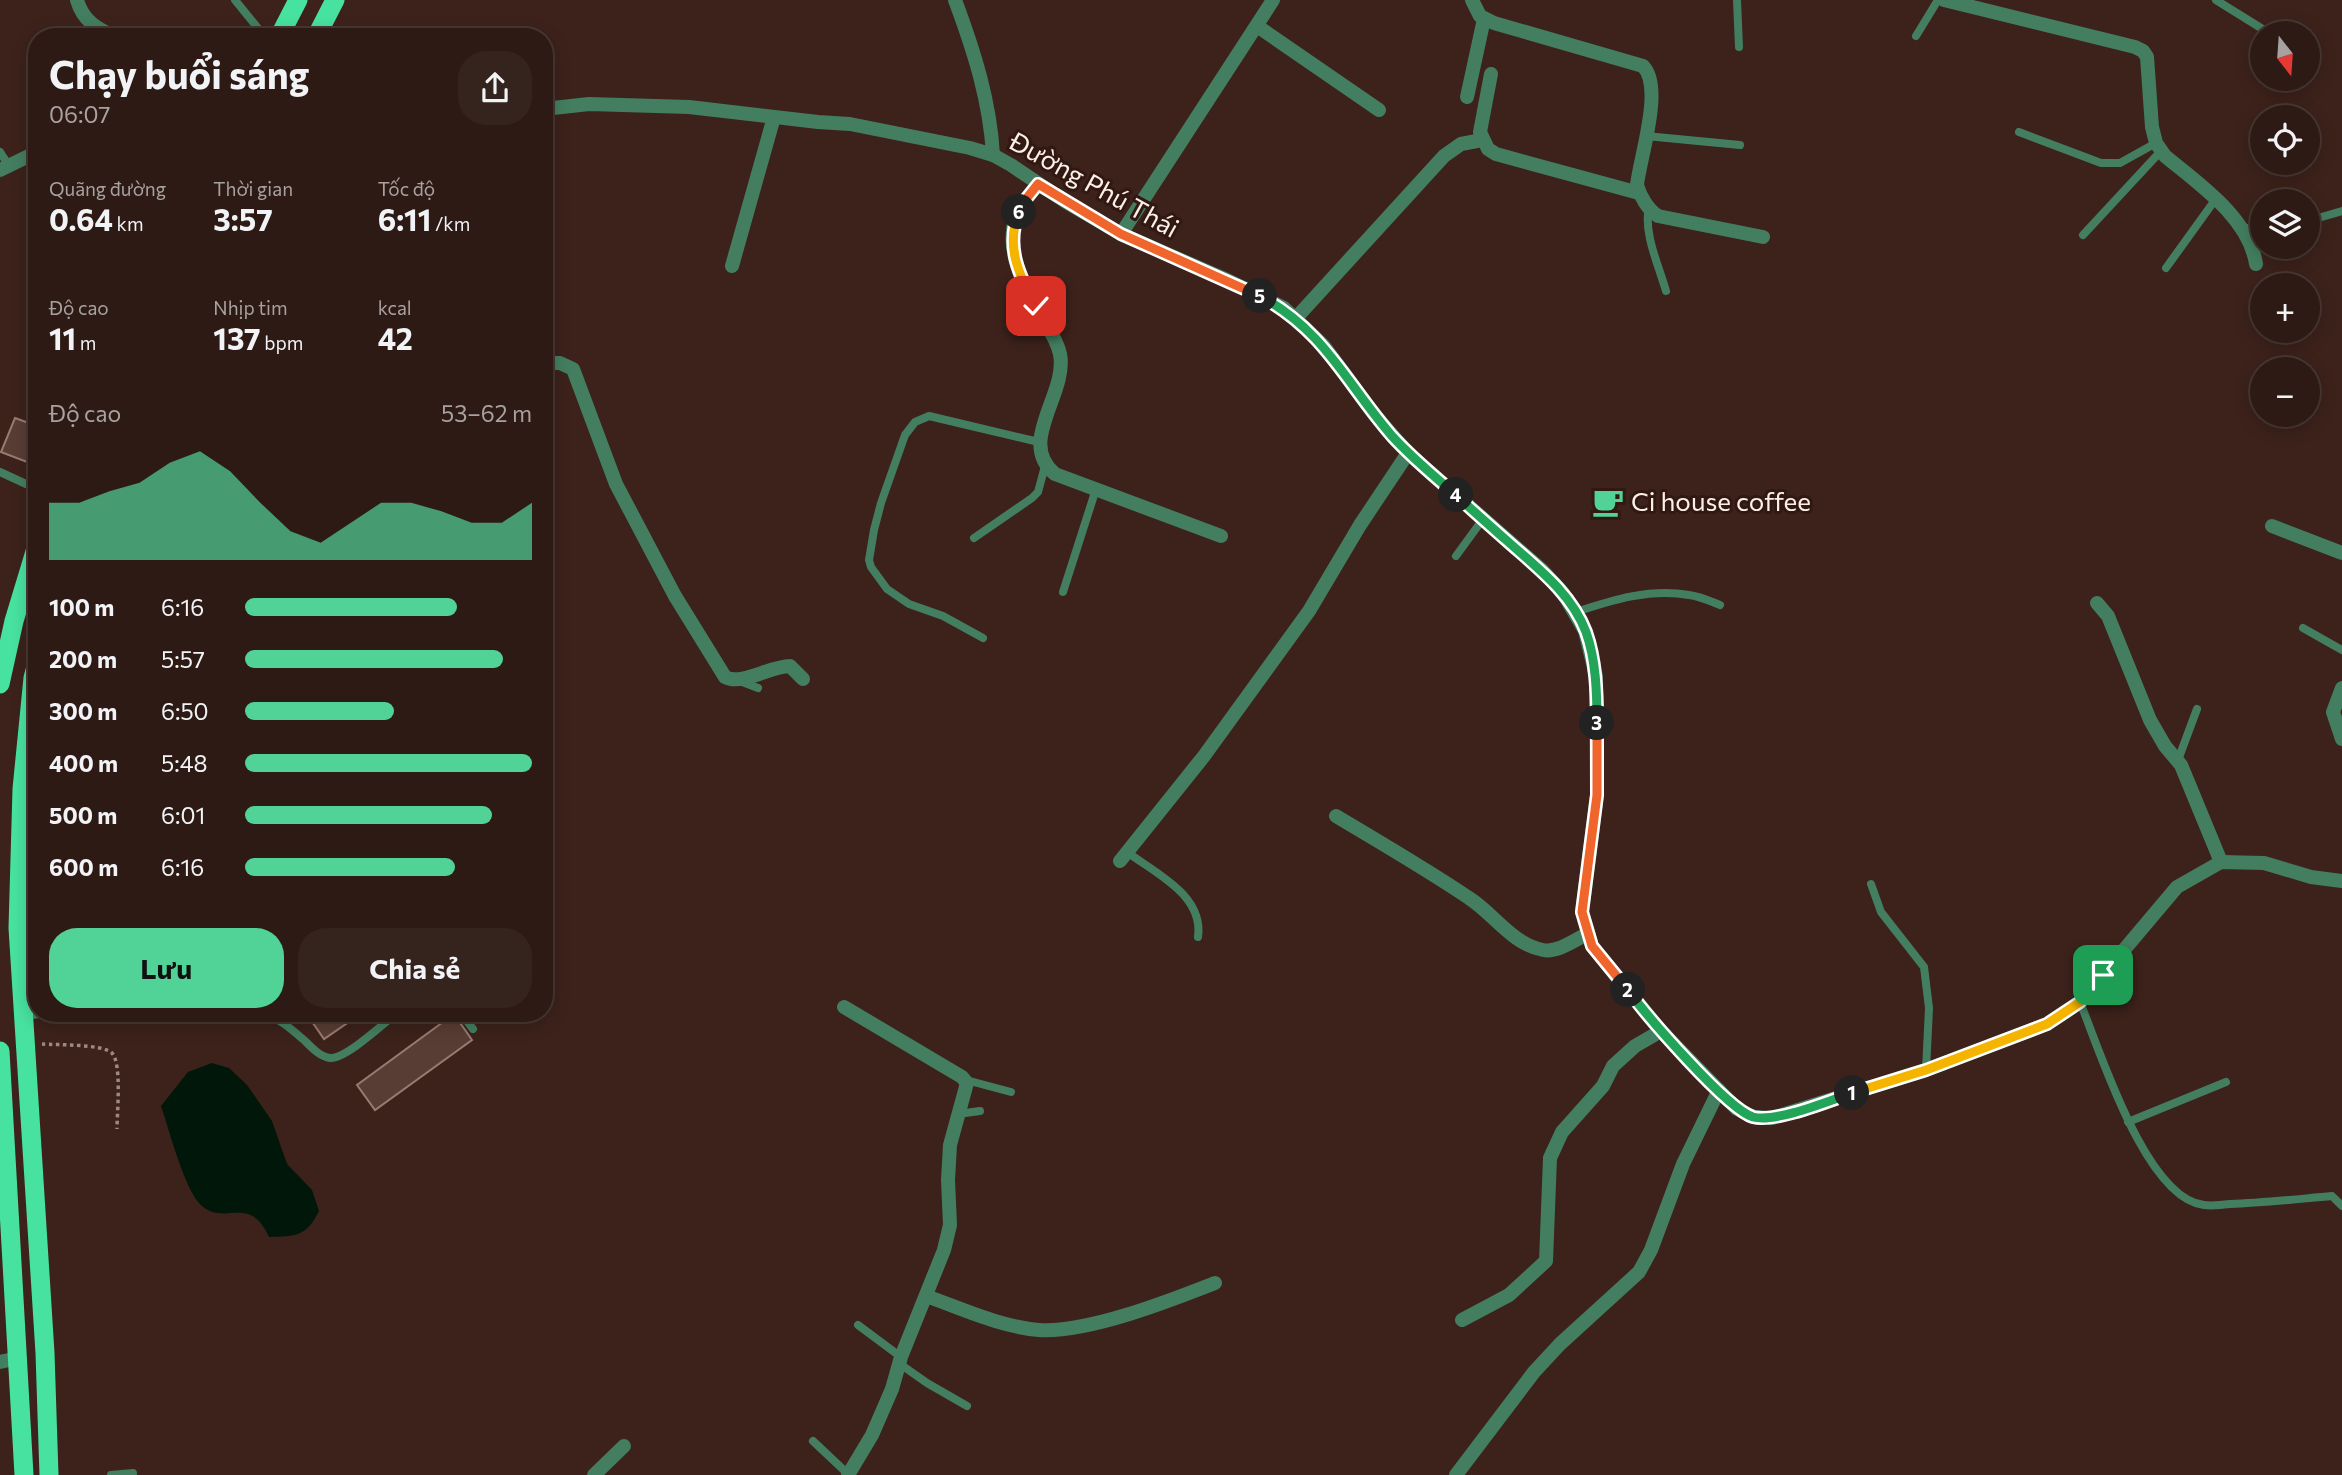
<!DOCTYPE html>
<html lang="vi">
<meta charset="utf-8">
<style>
:root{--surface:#2d1a14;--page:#35231d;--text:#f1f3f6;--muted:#a7a1a0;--line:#483834;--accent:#51d398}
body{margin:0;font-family:Commissioner,sans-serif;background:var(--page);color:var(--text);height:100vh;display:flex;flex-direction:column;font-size:26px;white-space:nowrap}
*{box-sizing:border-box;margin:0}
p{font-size:23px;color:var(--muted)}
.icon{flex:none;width:38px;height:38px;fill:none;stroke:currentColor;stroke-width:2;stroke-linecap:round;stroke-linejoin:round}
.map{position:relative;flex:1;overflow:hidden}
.side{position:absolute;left:28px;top:28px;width:525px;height:994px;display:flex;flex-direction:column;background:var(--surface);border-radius:28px;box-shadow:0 4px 18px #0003,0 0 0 2px var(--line)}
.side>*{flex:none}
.needle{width:46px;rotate:163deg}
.buttons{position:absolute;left:2250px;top:21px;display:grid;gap:14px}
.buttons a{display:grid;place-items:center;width:70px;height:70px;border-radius:50%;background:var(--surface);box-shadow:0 4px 18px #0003,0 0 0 2px var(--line);font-size:35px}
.pin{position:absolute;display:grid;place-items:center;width:60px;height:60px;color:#fff;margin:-30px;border-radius:14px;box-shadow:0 4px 10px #0006}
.km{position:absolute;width:35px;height:35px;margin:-18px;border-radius:50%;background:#222;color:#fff;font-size:19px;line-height:35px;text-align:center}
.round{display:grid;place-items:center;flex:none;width:74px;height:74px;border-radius:28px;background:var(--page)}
.summary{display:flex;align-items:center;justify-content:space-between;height:119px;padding:0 21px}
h1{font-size:38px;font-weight:700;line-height:52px}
.figures{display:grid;grid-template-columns:repeat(3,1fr);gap:10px;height:119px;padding:7px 21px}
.figures div{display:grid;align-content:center}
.figures b{font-size:30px;font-weight:700}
.figures small{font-size:19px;font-weight:400}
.figures p{font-size:19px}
.chart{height:196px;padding:14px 21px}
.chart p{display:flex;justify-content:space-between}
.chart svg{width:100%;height:126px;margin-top:7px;fill:var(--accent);opacity:.7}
.button{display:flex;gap:14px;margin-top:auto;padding:14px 21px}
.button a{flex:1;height:80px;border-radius:28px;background:var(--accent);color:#111;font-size:28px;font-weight:700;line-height:80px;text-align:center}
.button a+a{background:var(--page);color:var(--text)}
ul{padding:0 21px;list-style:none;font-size:23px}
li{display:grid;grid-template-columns:112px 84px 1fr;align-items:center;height:52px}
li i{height:18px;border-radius:9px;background:var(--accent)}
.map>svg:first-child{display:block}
</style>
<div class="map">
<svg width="2342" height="1475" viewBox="0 0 2342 1475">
<rect width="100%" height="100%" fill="#3c221b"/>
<path fill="#00170a" d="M 212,1063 L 229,1068 L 247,1085 L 272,1121 L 287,1164 L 312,1190 L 319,1211 C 306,1237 296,1236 269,1237 C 250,1194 225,1226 202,1206 C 185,1192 169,1129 161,1106 L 188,1072 Z"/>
<g fill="#583d34" stroke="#997a71" stroke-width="2">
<path d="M 15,418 L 37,426 L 37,438 L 27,462 L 1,452 Z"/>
<path d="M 306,1013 L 362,1013 L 324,1039 Z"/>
<path d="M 454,1014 L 472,1040 L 375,1110 L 357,1085 Z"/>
</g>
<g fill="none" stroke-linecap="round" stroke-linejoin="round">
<path stroke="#9d8983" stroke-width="3.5" stroke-dasharray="3.5 3.5" stroke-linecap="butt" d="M 42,1044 C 56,1045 103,1044 112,1053 C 122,1064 117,1113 117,1129"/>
<g stroke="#437e60" stroke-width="8">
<path d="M 235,0 L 265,37"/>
<path d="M 1737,0 L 1739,47"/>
<path d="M 2216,0 L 2269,33"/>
<path d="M 1916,36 L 1938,0"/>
<path d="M 2019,132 L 2101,163 L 2120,163 L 2156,143"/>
<path d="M 1646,136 L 1740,145"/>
<path d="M 0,152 L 9,166"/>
<path d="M 1649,207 C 1643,233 1659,266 1666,291"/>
<path d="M 2308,221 L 2342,211"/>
<path d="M 2242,227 L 2263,232"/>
<path d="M 2083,235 L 2161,151"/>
<path d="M 2166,268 L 2215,200"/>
<path d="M 0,472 L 37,489"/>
<path d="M 974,538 L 1032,498 L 1038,492 L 1045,466"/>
<path d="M 1456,556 L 1483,519"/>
<path d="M 1063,592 L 1096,489"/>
<path d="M 1576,612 C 1612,600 1650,588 1689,595 C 1699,596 1710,601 1720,605"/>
<path d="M 2303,628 L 2342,650"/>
<path d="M 983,638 L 943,616 L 909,604 L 887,589 L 871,567 L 869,560 L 874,530 L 881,503 L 905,435 L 915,422 L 929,416 L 1039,442"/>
<path d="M 737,680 L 758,688"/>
<path d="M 2178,760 L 2197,709"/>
<path d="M 1127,852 C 1155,873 1204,895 1198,937"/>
<path d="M 1871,884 L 1881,912 L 1924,967 L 1929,1008 L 1926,1070"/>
<path d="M 2080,1002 C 2100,1051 2146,1199 2204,1205 C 2212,1206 2222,1205 2230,1204 C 2264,1203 2298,1199 2332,1196 L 2342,1206"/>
<path d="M 264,1013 C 280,1019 291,1029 304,1040 C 311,1047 320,1057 330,1058 C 346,1059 384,1023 397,1013"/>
<path d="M 461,1013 L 473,1029"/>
<path d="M 24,1016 L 47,1013"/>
<path d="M 966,1080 L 1011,1092"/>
<path d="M 958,1114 L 980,1111"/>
<path d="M 2128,1122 L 2226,1082"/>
<path d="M 858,1325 L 901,1357"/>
<path d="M 900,1364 L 927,1383 L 967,1406"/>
<path d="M 813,1441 L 849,1475"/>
<path d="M 111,1475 L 133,1473"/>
</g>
<g stroke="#437e60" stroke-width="14">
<path d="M 77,0 C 83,21 97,29 116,37"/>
<path d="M 955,0 C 974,51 990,101 993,155"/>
<path d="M 1472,0 L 1480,16 L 1494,23 L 1643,66 C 1664,87 1640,157 1637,185 C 1640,196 1648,210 1658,216 L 1763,237"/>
<path d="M 1944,0 L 2135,47 L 2143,51 L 2147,57 L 2152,127 L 2156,143 L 2165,156 C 2199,184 2249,218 2256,264"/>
<path d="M 1257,26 L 1379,110"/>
<path d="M 1491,74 L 1480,132 L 1488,149 L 1496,154 L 1639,193"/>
<path d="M 1467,97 L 1484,19"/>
<path d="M 544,109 L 589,104 L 689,107 L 818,122 L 850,124 L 970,148 L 993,155 L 1011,165 L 1066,202 L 1121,234 L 1227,280 L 1284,308 L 1323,345 L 1374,414 L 1408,453 L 1542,570 L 1563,593 L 1585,631 L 1596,676 L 1597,795 L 1582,912 L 1592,946 L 1661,1031 L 1737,1109 L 1754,1117 L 1772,1118 L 1926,1070 L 2047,1024 L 2080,1002 L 2177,887 L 2221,862 L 2264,863 L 2311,877 L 2342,881"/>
<path d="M 0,170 L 37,152"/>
<path d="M 1038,184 C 1033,191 1026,198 1021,205 C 1000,243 1022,282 1041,315 C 1048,327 1057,340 1060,354 C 1068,394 1016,442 1055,474 L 1221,536"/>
<path d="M 1121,234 L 1273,0"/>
<path d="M 732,266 L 774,117"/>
<path d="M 1296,318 L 1444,156 L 1461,144 L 1482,140"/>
<path d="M 544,363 L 560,363 L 573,369 L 616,484 L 675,596 L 725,677 C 742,686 770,666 790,666 L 803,679"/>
<path d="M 2272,526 L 2342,553"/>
<path d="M 2097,603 L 2108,616 L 2150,720 L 2165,746 L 2181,765 L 2221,862"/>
<path d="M 2342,688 L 2333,712 L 2342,739"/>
<path d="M 1336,816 C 1381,843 1426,869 1469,898 C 1494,914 1512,944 1543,950 C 1557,953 1575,940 1587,934"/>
<path d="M 1120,861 L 1204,756 L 1309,611 L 1360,525 L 1408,453"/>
<path d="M 844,1007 L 962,1077 L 967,1083 L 950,1145 L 948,1180 L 950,1225 L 944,1250 L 901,1357 L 892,1389 L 872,1435 L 848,1475"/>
<path d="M 926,1296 C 963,1309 1001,1327 1039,1330 C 1088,1333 1169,1301 1215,1283"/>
<path d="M 1462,1320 L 1509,1295 L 1546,1261 L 1550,1158 L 1562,1132 L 1603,1086 L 1613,1066 L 1635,1046 L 1661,1031"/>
<path d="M 0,1362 L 19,1358"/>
<path d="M 594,1475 L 624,1446"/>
<path d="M 1456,1475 L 1534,1372 L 1560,1344 L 1639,1272 L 1651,1250 L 1683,1164 L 1719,1090"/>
</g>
<g stroke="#48e2a0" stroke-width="19">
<path d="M 279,37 L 298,0"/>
<path d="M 316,37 L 335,0"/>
<path d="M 37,663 L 33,678 L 22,789 L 18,928 L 45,1353 L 49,1475"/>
<path d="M 0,684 L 14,621 L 37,545"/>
<path d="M 0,1051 L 24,1475"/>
</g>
</g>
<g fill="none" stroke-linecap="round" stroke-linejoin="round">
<defs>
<path id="split-1" d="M 1852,1093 L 1926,1070 L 2047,1024 L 2080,1002 L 2103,975"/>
<path id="split-2" d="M 1628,990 C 1646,1015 1727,1109 1753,1117 C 1775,1123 1829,1101 1852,1093"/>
<path id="split-3" d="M 1597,723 L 1597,795 L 1582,912 L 1592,946 L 1628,990"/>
<path id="split-4" d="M 1456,495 C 1472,510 1488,524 1505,539 C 1535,566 1571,592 1586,632 C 1596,660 1597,693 1597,723"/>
<path id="split-5" d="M 1260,296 C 1325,331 1346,383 1392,436 C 1412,458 1434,476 1456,495"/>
<path id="split-6" d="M 1019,212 L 1022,204 L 1038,184 L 1121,234 L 1260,296"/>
<path id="split-7" d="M 1019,212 C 1005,246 1019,276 1036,306"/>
</defs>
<use href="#split-1" stroke="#fff" stroke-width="14"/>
<use href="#split-2" stroke="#fff" stroke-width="14"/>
<use href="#split-3" stroke="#fff" stroke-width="14"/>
<use href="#split-4" stroke="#fff" stroke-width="14"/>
<use href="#split-5" stroke="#fff" stroke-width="14"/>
<use href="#split-6" stroke="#fff" stroke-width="14"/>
<use href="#split-7" stroke="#fff" stroke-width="14"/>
<use href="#split-1" stroke="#f5b400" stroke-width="9"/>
<use href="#split-2" stroke="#22a559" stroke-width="9"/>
<use href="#split-3" stroke="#f0652b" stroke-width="9"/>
<use href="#split-4" stroke="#22a559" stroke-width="9"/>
<use href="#split-5" stroke="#22a559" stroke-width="9"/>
<use href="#split-6" stroke="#f0652b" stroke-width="9"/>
<use href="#split-7" stroke="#f5b400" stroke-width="9"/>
</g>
<defs>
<symbol id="cafe-bare" viewBox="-9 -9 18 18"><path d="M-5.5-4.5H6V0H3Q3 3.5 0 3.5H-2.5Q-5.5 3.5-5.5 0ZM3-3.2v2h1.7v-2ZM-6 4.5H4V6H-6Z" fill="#51d398" stroke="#311911" stroke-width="2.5" paint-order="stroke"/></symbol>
</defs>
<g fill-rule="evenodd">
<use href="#cafe-bare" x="1586" y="480" width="44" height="44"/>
</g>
<g text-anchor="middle" stroke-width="6" stroke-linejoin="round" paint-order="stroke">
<g font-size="26" fill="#fdefea" stroke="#311911">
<text transform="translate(1094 185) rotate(29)" y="9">Đường Phú Thái</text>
</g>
<g font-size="26" fill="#fdefea" stroke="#311911" text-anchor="start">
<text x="1631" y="511">Ci house coffee</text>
</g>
</g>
</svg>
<div class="buttons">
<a><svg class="needle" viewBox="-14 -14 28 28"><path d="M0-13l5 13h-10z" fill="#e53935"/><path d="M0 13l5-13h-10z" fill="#a7a1a0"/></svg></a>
<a><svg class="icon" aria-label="locate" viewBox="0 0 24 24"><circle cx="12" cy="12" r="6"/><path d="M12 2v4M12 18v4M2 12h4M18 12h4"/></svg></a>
<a><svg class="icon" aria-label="layers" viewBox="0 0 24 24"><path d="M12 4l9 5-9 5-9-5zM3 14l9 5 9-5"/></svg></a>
<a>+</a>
<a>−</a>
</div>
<div class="pin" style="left:2103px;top:975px;background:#1e9e55"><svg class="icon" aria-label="arrive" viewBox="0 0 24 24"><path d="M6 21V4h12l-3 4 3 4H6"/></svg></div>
<div class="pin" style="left:1036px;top:306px;background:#d93025"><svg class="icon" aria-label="check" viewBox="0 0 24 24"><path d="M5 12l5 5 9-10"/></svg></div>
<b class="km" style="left:1852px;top:1093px">1</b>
<b class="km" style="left:1628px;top:990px">2</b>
<b class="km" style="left:1597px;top:723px">3</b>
<b class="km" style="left:1456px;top:495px">4</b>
<b class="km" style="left:1260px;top:296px">5</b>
<b class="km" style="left:1019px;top:212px">6</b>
<section class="side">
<div class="summary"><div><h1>Chạy buổi sáng</h1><p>06:07</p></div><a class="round"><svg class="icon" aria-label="share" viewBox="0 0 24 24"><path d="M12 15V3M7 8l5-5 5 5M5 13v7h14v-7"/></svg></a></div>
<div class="figures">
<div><p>Quãng đường</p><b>0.64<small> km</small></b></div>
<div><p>Thời gian</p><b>3:57</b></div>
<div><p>Tốc độ</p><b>6:11<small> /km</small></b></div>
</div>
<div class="figures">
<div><p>Độ cao</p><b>11<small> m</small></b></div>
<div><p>Nhịp tim</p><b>137<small> bpm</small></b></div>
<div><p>kcal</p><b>42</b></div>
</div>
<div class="chart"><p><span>Độ cao</span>53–62 m</p>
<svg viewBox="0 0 160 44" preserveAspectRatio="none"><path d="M0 44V24L10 24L20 20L30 17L40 10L50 6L60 13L70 24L80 34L90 38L100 31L110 24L120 24L130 27L140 31L150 31L160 24V44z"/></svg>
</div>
<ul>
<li><b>100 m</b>6:16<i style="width:74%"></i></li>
<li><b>200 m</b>5:57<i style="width:90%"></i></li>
<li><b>300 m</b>6:50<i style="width:52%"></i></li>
<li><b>400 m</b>5:48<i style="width:100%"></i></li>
<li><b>500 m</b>6:01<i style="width:86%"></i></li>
<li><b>600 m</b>6:16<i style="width:73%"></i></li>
</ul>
<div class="button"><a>Lưu</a><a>Chia sẻ</a></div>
</section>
</div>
